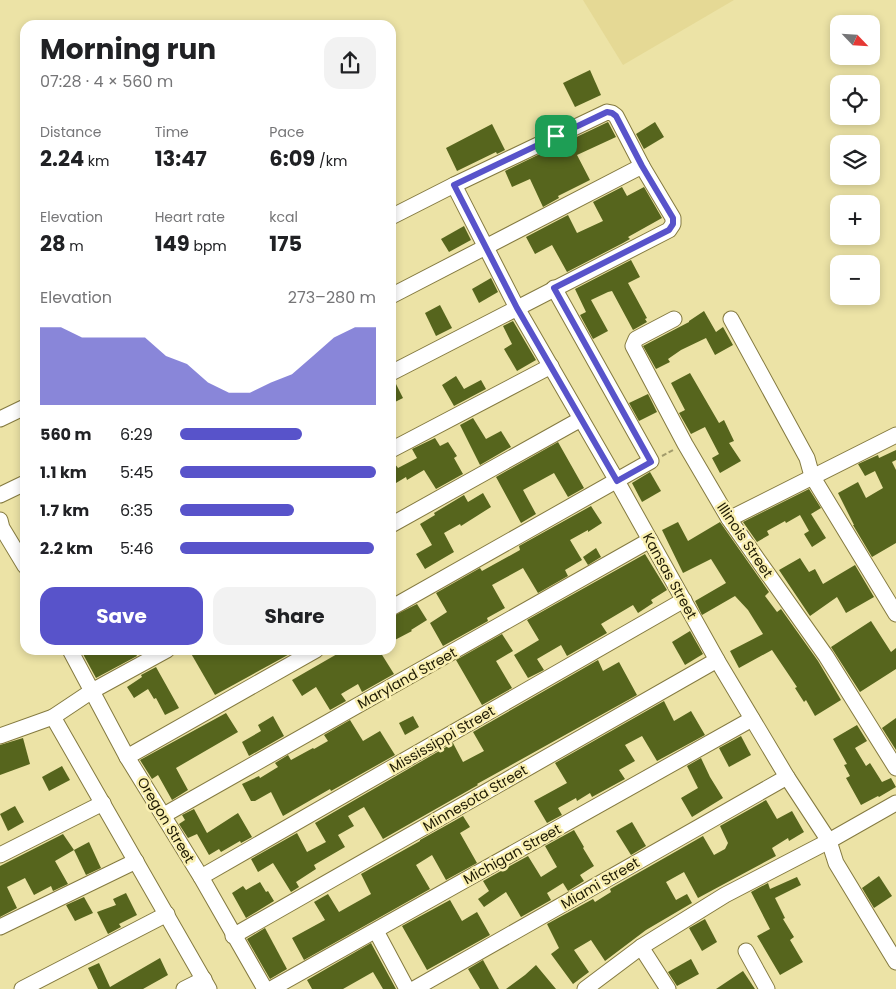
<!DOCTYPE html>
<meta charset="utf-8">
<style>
:root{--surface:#fff;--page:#f2f2f2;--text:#202124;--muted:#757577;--accent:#5853ca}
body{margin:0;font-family:Poppins,sans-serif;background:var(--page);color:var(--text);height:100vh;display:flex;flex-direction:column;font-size:19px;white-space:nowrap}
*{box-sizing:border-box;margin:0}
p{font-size:16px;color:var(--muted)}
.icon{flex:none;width:28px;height:28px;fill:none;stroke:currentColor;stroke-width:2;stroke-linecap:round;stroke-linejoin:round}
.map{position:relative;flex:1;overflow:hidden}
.drawer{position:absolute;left:20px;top:20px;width:376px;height:635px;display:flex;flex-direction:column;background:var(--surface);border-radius:15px;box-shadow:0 2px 8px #0003}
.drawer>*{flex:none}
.needle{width:32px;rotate:115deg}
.tools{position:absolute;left:830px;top:15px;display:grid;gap:10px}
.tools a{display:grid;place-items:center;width:50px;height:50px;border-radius:10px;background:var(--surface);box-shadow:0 2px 8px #0003;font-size:25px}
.pin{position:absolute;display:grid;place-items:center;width:42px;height:42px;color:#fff;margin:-21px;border-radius:10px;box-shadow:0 2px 8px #0006}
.round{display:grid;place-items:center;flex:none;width:52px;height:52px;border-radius:15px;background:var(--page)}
.overview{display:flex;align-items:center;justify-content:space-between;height:85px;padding:0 20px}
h1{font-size:28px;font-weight:700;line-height:38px}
.figures{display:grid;grid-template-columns:repeat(3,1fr);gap:8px;height:85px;padding:5px 20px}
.figures div{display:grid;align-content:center}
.figures b{font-size:21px;font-weight:700}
.figures small{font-size:14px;font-weight:400}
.figures p{font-size:14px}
.chart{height:140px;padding:10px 20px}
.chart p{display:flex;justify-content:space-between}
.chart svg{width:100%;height:90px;margin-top:5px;fill:var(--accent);opacity:.7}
.cta{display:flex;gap:10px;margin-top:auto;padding:10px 20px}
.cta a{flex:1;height:58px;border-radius:15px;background:var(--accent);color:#fff;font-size:20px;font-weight:700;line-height:58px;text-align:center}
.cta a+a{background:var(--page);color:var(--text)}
ul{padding:0 20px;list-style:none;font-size:16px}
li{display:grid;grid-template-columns:80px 60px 1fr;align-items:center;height:38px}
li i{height:12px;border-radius:6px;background:var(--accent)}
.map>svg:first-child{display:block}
</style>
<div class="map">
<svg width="896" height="989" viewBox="0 0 896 989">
<rect width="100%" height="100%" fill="#ece3a6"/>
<path fill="#e5d995" d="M 583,0 L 734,0 L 623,65 Z"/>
<g fill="#56651d">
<path d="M 590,70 L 601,95 L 575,107 L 563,83 Z"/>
<path d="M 608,122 L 616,137 L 577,155 L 590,180 L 558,196 L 559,198 L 543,207 L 530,179 L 512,187 L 505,171 L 548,150 L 550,154 L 570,145 L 568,141 Z"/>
<path d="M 655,122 L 664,137 L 644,149 L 636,134 Z"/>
<path d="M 492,124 L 505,150 L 497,154 L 496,152 L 457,171 L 446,148 Z"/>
<path d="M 622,187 L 627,196 L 644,187 L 662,218 L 628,237 L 630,239 L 623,243 L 567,272 L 552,245 L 535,254 L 526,237 L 568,215 L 577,233 L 603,221 L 593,202 Z"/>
<path d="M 464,226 L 471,240 L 449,252 L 441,239 Z"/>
<path d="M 631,260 L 640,277 L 628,283 L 647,318 L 645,319 L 647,322 L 633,330 L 612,291 L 608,292 L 591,300 L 608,331 L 593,339 L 580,315 L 586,312 L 575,289 Z"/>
<path d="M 491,278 L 498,292 L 479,303 L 472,289 Z"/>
<path d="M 440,305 L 452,328 L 436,336 L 425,313 Z"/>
<path d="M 704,311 L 716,332 L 723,327 L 733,345 L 715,355 L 706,338 L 681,350 L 668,359 L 670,362 L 656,369 L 643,346 L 689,322 L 689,321 Z"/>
<path d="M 513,321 L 536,360 L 517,371 L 504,349 L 512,344 L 503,326 Z"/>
<path d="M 690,373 L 719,423 L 724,420 L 734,441 L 729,443 L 741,461 L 720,473 L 712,458 L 719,454 L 705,427 L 691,434 L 679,413 L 685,410 L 671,383 Z"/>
<path d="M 456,376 L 464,389 L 481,380 L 486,389 L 454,406 L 442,385 Z"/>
<path d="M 391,382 L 395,382 L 403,398 L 391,404 Z"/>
<path d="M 648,394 L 657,412 L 639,421 L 629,403 Z"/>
<path d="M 473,418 L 486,439 L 501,431 L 511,447 L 480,465 L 460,425 Z"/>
<path d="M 435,438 L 440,446 L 448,442 L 457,456 L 454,458 L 463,474 L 436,489 L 424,470 L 407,480 L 406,477 L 391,486 L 391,459 L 398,468 L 417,458 L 412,449 Z"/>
<path d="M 558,442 L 584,488 L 568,497 L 554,473 L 523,490 L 536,514 L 521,523 L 496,477 Z"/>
<path d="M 896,450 L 896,460 L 892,462 L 896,470 L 896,543 L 872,557 L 853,525 L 854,525 L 838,493 L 858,482 L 866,498 L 883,488 L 875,471 L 865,476 L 858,464 L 878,455 L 879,458 Z"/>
<path d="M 650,472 L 661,491 L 642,502 L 632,483 Z"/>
<path d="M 809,489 L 821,508 L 811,514 L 826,538 L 812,547 L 804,534 L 809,531 L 800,515 L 786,523 L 785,521 L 767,531 L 769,535 L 757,542 L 743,522 Z"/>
<path d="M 483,493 L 491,507 L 461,526 L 460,524 L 444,533 L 454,552 L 425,569 L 416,554 L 432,545 L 420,524 L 435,515 L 434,513 L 464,495 L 468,502 Z"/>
<path d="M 591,506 L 602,523 L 588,532 L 588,530 L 570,540 L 582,560 L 565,570 L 568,576 L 538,593 L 523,568 L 492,585 L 505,608 L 487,618 L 488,621 L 443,646 L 430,623 L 447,612 L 436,593 L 480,568 L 482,571 L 520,550 L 519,546 Z"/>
<path d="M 678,522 L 688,541 L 720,522 L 769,592 L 765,596 L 777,612 L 781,609 L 818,661 L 841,700 L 815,716 L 806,700 L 804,702 L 795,688 L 797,687 L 772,650 L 739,668 L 730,651 L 763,634 L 748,610 L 735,596 L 702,615 L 695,601 L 726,583 L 711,559 L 683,573 L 662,530 Z"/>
<path d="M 596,548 L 601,557 L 588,565 L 583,557 Z"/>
<path d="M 645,554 L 667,590 L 651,600 L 653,603 L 638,613 L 633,605 L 601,624 L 607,633 L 567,656 L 561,645 L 537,659 L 544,670 L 528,678 L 514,655 L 539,640 L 527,620 Z"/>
<path d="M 800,558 L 809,572 L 815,569 L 823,584 L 855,565 L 874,597 L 846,613 L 837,597 L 810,616 L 779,570 Z"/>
<path d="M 417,604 L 427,620 L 411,630 L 412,631 L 391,642 L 391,617 Z"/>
<path d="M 871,621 L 891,652 L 896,648 L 896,669 L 860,692 L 831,647 Z"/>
<path d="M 690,631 L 703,654 L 685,665 L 672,642 Z"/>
<path d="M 502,634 L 513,651 L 496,661 L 512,688 L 482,705 L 456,660 Z"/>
<path d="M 90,650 L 134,650 L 137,656 L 96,678 L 83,654 Z"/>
<path d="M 189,650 L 297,650 L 215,695 Z"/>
<path d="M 344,650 L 379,650 L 394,674 L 362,692 L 358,684 L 341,694 L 346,701 L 330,710 L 316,687 L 302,696 L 292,680 Z"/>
<path d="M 598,660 L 603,671 L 619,662 L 637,695 L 477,784 L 478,785 L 383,839 L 364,807 L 348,816 L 354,826 L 338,835 L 345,847 L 314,865 L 316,869 L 296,882 L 299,887 L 291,892 L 273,863 L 258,872 L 251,859 L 297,833 L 307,852 L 326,842 L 315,823 L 453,743 L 463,762 L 484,751 L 473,732 Z"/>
<path d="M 156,667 L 179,708 L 165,715 L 156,698 L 154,699 L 148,689 L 134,698 L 127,687 L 142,677 L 141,675 Z"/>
<path d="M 664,701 L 674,721 L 691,711 L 705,735 L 657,761 L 642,736 L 625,745 L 635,761 L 619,770 L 625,779 L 592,797 L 590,793 L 577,801 L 576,798 L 558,808 L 562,815 L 547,823 L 534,801 L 567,783 L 555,763 Z"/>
<path d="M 226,713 L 238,732 L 176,768 L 188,790 L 172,800 L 158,775 L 152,779 L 140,760 Z"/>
<path d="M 273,716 L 284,736 L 249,756 L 242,742 L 261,731 L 258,725 Z"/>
<path d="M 413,716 L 419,727 L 405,735 L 399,723 Z"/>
<path d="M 896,718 L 896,750 L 882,728 Z"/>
<path d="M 350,720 L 363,741 L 380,731 L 395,755 L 331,791 L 330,789 L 283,816 L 271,792 L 255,801 L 251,801 L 242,784 L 259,776 L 260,778 L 278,767 L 275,763 L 288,755 L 291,760 L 313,748 L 314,749 L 328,741 L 324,735 Z"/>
<path d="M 857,725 L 867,741 L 855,748 L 866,766 L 870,763 L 882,782 L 891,778 L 896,787 L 879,797 L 878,796 L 861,805 L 846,778 L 850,776 L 844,765 L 847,764 L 833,739 Z"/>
<path d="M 741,736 L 751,755 L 729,767 L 719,748 Z"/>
<path d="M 23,738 L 30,764 L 0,775 L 0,745 Z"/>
<path d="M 701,758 L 710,777 L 723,798 L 692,817 L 681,798 L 698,788 L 687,766 Z"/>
<path d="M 62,766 L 70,780 L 49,791 L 42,777 Z"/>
<path d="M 766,800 L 777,819 L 792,811 L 804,832 L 789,841 L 788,838 L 772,848 L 776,856 L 698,898 L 684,872 L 666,882 L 676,900 L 687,894 L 692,903 L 646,930 L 605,961 L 591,940 L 574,950 L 589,972 L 573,984 L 551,954 L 559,948 L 547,924 L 593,899 L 595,902 L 611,892 L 610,889 L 703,836 L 714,855 L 725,849 L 728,843 L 720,826 Z"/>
<path d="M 15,806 L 24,822 L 8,831 L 0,814 Z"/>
<path d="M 194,809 L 207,833 L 238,813 L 252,837 L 241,843 L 240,841 L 221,852 L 219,849 L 209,855 L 197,834 L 188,838 L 179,824 L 185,820 L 182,815 Z"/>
<path d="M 463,816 L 470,827 L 460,833 L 477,863 L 446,880 L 432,855 L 416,865 L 430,889 L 304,960 L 292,938 L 325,920 L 314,902 L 328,894 L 339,912 L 371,894 L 361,874 L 420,841 L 420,840 Z"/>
<path d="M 632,822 L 646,846 L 631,855 L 616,831 Z"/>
<path d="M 574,830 L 584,847 L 583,848 L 594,866 L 580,875 L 584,881 L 568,891 L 563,883 L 547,893 L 551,900 L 521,917 L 506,892 L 484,907 L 478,899 L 489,891 L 483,881 L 528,856 L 541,877 L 557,867 L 545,846 Z"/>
<path d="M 63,834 L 74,850 L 55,861 L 68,884 L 53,891 L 51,886 L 34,895 L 25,878 L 7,887 L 17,908 L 0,917 L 0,866 Z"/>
<path d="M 89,842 L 101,868 L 86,875 L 74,850 Z"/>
<path d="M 879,876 L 892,896 L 874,908 L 862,888 Z"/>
<path d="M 797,877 L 801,885 L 775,898 L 785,918 L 783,919 L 794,937 L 790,940 L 803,962 L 780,975 L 757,936 L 770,929 L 751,892 L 768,883 L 770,889 Z"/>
<path d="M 260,882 L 266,892 L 268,891 L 274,901 L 246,918 L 232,893 L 243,886 L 246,890 Z"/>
<path d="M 126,893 L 137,915 L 119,924 L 121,927 L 108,934 L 97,912 L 116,905 L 113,899 Z"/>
<path d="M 84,897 L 93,913 L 75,921 L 66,905 Z"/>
<path d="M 450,900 L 462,921 L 477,912 L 490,935 L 427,970 L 402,926 Z"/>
<path d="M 705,919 L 717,942 L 702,951 L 689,928 Z"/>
<path d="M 265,928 L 287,969 L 270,979 L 247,939 Z"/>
<path d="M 371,943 L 396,989 L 383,989 L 373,972 L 343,989 L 312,989 L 307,980 Z"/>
<path d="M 160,958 L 168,975 L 143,989 L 98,989 L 88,968 L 99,963 L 110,987 Z"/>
<path d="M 691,959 L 699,974 L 677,986 L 668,972 Z"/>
<path d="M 483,960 L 499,989 L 480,989 L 468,969 Z"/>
<path d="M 536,965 L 556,989 L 506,989 L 525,975 Z"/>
<path d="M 743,971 L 755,989 L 716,989 Z"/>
</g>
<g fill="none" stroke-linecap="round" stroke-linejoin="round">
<defs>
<g id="street">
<path d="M 454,185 L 517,308 L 617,481 L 717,660 L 787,777 L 829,841 L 836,863 L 896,962"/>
<path d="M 391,217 L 454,185 L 607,112 L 612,113 L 616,116 L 642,166 L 673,218 L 673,224 L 669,230 L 391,373"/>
<path d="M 391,296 L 642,166"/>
<path d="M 674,319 L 636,339 L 633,346 L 685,444 L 729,519 L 826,656 L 896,768"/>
<path d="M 731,319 L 807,458 L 812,476 L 896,614"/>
<path d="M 0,419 L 25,407"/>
<path d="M 391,450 L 551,366"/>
<path d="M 0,495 L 25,483"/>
<path d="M 729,519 L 896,435"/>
<path d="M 0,520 L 2,528 L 25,566"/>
<path d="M 391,525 L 581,419"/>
<path d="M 391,608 L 651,461 L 554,288"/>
<path d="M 70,650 L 127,757 L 201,877 L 265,989"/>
<path d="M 53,717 L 209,989"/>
<path d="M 0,736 L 53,717 L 92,691 L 167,650"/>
<path d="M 127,757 L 316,650"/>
<path d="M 164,815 L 650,540"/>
<path d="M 0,855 L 103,803"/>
<path d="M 201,877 L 684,600"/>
<path d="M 0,927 L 136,861"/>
<path d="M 376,931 L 407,989"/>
<path d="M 233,936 L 717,660"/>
<path d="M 641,947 L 668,989"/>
<path d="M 746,951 L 767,989"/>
<path d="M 22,989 L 167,914"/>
<path d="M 184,989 L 204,979"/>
<path d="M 271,989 L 752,719"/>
<path d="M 414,989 L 787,777"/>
<path d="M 585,989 L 641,947 L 725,895 L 829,841 L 896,803"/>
</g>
</defs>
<use href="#street" stroke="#847a40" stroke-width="17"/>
<path stroke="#a39c6c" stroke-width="2" stroke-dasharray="5 2.5" stroke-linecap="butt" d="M 662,456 L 673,450"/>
<use href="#street" stroke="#fff" stroke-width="15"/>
</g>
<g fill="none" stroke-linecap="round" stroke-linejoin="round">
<defs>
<path id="route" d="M 607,112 L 612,113 L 616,116 L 642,166 L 673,218 L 673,224 L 669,230 L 554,288 L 651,462 L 617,481 L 517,308 L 454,185 Z"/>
</defs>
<use href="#route" stroke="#fff" stroke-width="10"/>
<use href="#route" stroke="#5853ca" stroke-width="6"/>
</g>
<g text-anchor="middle" stroke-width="5" stroke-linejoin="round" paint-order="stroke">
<g font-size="14" fill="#1f1b03" stroke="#faf0b2">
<text transform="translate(745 540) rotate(56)" y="5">Illinois Street</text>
<text transform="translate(670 576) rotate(61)" y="5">Kansas Street</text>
<text transform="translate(407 678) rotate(-29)" y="5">Maryland Street</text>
<text transform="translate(442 739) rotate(-30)" y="5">Mississippi Street</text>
<text transform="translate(475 798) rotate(-30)" y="5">Minnesota Street</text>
<text transform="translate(166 820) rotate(59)" y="5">Oregon Street</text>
<text transform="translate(512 854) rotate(-29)" y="5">Michigan Street</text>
<text transform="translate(600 883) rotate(-30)" y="5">Miami Street</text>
</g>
</g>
</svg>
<div class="tools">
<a><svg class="needle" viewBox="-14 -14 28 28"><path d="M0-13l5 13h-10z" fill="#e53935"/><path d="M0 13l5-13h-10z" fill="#757577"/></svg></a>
<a><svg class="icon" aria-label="locate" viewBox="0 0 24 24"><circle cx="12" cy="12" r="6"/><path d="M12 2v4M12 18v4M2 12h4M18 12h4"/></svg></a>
<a><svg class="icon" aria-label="layers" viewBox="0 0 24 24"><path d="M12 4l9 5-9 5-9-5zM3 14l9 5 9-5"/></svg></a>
<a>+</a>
<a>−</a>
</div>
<div class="pin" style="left:556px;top:136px;background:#1e9e55"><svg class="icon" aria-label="arrive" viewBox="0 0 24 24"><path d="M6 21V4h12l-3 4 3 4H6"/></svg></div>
<section class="drawer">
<div class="overview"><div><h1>Morning run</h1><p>07:28 · 4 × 560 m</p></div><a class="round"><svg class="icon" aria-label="share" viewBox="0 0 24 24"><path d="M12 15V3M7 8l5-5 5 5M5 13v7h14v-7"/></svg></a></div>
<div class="figures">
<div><p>Distance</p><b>2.24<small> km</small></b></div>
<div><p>Time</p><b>13:47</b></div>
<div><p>Pace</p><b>6:09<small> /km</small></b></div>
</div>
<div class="figures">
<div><p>Elevation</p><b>28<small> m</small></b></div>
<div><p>Heart rate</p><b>149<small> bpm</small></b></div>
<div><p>kcal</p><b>175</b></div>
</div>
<div class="chart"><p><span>Elevation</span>273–280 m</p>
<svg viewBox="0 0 160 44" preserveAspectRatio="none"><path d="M0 44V6L10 6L20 11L30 11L40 11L50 11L60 20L70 24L80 33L90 38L100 38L110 33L120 29L130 20L140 11L150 6L160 6V44z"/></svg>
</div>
<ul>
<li><b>560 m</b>6:29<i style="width:62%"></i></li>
<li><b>1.1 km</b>5:45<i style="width:100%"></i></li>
<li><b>1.7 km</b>6:35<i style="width:58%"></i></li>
<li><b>2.2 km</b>5:46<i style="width:99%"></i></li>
</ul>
<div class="cta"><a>Save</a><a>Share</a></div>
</section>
</div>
